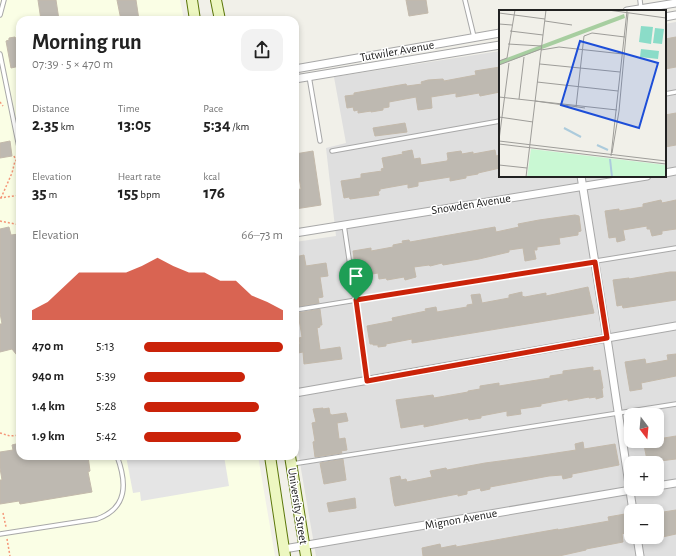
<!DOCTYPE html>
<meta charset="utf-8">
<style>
:root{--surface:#fff;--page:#f2f2f2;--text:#222;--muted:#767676;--accent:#ca2309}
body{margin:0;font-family:"Alegreya Sans",sans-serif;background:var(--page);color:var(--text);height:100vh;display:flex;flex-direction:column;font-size:15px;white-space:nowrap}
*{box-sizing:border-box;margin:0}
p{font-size:13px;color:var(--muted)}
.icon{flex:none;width:22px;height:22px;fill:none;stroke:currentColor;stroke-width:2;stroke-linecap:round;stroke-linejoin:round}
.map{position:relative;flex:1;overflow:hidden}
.panel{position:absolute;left:16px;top:16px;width:283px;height:444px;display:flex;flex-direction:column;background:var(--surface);border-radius:12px;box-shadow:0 2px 6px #0003}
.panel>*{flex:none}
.needle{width:26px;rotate:164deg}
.controls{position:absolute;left:624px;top:408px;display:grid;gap:8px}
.controls a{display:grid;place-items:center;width:40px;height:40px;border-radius:8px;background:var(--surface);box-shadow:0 2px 6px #0003;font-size:20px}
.pin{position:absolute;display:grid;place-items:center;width:34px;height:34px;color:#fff;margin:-41px -17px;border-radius:50% 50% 50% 0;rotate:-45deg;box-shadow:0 0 4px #0007}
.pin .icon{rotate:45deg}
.round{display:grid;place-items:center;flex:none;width:42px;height:42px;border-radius:12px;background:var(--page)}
.headline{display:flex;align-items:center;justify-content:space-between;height:68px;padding:0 16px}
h1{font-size:22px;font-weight:700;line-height:30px}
.stats{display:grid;grid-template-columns:repeat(3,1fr);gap:6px;height:68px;padding:4px 16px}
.stats div{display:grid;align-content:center}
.stats b{font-size:17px;font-weight:700}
.stats small{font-size:11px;font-weight:400}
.stats p{font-size:11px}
.chart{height:112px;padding:8px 16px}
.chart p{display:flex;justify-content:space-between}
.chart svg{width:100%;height:72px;margin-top:4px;fill:var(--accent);opacity:.7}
ul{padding:0 16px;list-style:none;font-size:13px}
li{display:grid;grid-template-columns:64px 48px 1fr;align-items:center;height:30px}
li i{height:10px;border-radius:5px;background:var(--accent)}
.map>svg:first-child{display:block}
</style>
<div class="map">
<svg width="676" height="556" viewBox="0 0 676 556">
<rect width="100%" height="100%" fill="#f1f0e9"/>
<path fill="#dfdfdf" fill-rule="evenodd" d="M 676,22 L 676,556 L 316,556 L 295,434 L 295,242 L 336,236 L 326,148 L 346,143 L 334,77 L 500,51 L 500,176 L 665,176 L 665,24 ZM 631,415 L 657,415 L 657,441 L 631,441 ZM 631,463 L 657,463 L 657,489 L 631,489 ZM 631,511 L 657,511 L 657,537 L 631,537 Z"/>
<path fill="#fafee5" d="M 0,0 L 180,0 L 184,20 L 20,20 L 20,456 L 258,456 L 275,556 L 0,556 Z"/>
<path fill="#e5e5e5" d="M 126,456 L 224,456 L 229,486 L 141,501 L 140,492 L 133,493 Z"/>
<g fill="#beb9b1" stroke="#c3b9ab">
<path d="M 38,0 L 56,0 L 59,20 L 41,20 Z"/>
<path d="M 117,0 L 136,0 L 139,20 L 121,20 Z"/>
<path d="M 406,0 L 426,0 L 428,13 L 409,16 Z"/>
<path d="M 15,37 L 16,39 L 20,39 L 20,66 L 11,68 L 6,41 L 9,40 L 9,38 Z"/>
<path d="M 676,37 L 676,67 L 665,69 L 665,39 Z"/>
<path d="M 500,67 L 500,92 L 480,96 L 479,93 L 456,97 L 456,93 L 431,97 L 432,108 L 418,110 L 416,97 L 389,102 L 389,107 L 383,108 L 383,110 L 371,112 L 371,111 L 358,113 L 358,110 L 354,111 L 353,107 L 347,108 L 345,96 L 354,95 L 354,93 L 400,85 L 406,84 L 407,86 L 422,84 L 421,82 L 428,80 L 443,79 L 444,81 L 476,75 L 475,71 Z"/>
<path d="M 676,113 L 676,145 L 665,147 L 665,115 Z"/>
<path d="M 405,123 L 407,132 L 375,136 L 373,128 Z"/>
<path d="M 10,141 L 12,156 L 0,158 L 0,143 Z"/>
<path d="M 412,150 L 414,159 L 420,158 L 421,165 L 447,161 L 448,159 L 447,153 L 461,151 L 462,154 L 473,152 L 473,154 L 495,150 L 496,156 L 500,155 L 500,168 L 478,173 L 478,174 L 466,176 L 466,178 L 450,181 L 450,177 L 418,182 L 418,186 L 408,188 L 408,184 L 380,189 L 380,191 L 378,191 L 379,195 L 350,199 L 349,197 L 344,198 L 341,181 L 361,178 L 361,174 L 382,171 L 381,169 L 384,168 L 382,158 L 403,154 L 402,152 Z"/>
<path d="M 313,151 L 321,205 L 295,209 L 295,190 L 301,189 L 298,171 L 295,172 L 295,154 Z"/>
<path d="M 661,200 L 662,203 L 676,200 L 676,229 L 662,231 L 662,234 L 652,236 L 650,229 L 647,229 L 647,226 L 623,230 L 625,240 L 617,242 L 616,237 L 609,238 L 605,211 L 619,209 L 619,211 L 643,207 L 643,204 Z"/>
<path d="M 575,215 L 579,216 L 581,231 L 578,232 L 578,235 L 559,238 L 560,244 L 537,247 L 537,250 L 534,250 L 536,259 L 525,261 L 523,248 L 509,250 L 509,252 L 479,259 L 443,265 L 442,263 L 430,266 L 429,265 L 414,267 L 416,277 L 405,280 L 404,277 L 387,280 L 386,278 L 379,279 L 378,273 L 361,276 L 357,258 L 354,259 L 353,251 L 371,248 L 371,251 L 393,247 L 393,245 L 403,243 L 402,241 L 409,240 L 410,242 L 495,227 L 496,232 L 519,227 L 518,224 L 539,220 Z"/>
<path d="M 9,227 L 11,235 L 19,234 L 20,242 L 20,249 L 19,249 L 20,256 L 20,359 L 12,349 L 0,352 L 0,324 L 2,324 L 0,313 L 0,229 Z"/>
<path d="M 304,255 L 306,266 L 326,263 L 328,276 L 320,277 L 323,297 L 318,298 L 319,303 L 295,307 L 295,257 Z"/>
<path d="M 670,272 L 676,272 L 676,300 L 623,308 L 622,305 L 617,306 L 613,280 L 629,278 L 629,279 Z"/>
<path d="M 588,287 L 594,313 L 588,314 L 412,343 L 412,339 L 386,344 L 386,346 L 378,347 L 378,345 L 373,345 L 373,344 L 370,344 L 367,326 L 393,321 L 392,318 L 426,311 L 425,309 L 436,307 L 437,312 L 467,307 L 467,305 L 473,304 L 471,295 L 480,294 L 482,303 L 509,298 L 509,295 L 522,292 L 522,296 L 525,297 L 546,293 L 546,296 Z"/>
<path d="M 320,309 L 322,325 L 320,325 L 320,327 L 317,328 L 320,350 L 340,347 L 342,359 L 304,364 L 303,352 L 298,353 L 297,344 L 300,344 L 299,338 L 302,337 L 298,313 Z"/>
<path d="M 676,354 L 676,376 L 641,383 L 642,389 L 630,391 L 625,362 L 645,359 L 646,364 L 668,360 L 667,355 Z"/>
<path d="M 593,367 L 593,371 L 600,370 L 603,388 L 602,389 L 603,397 L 596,399 L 596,397 L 589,398 L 589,397 L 568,401 L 568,399 L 541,404 L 541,406 L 520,409 L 521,414 L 507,416 L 507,411 L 481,416 L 481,418 L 469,420 L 468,418 L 424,427 L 424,424 L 401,428 L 396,400 L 433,395 L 434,398 L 468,392 L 468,391 L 480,389 L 480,386 L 499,383 L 499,386 L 550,378 L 550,376 L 563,374 L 563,371 Z"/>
<path d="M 323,408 L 323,409 L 329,408 L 330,414 L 332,415 L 346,413 L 348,421 L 337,423 L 339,439 L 345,438 L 347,450 L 341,451 L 342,453 L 315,457 L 313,442 L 315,441 L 312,423 L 316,422 L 313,409 Z"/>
<path d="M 676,436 L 676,459 L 652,462 L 652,460 L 647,460 L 644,445 L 664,441 L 664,438 Z"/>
<path d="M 583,442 L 584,449 L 615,444 L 619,465 L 572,474 L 572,477 L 563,479 L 562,475 L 549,476 L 490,487 L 490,489 L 481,491 L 480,488 L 467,491 L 467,494 L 458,496 L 458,494 L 395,506 L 394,503 L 390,478 L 400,476 L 401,480 L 406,479 L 407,482 L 432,477 L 430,471 L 446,468 L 447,470 L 485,463 L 530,457 L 576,450 L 575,444 Z"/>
<path d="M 20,443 L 20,456 L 88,456 L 90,471 L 88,472 L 92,492 L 20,504 L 19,501 L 0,504 L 0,480 L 2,480 L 0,468 L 0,452 L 13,450 L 12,445 Z"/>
<path d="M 343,459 L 346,480 L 324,484 L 320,463 Z"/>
<path d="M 355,498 L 356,508 L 329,512 L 327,503 Z"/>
<path d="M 676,510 L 676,534 L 658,538 L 657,513 Z"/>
<path d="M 625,514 L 627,528 L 624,528 L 625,533 L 622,534 L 623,542 L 586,549 L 586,550 L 559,556 L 423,556 L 422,548 L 440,544 L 441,548 L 456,545 L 456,547 L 558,529 L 558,530 L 609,521 L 608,517 Z"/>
</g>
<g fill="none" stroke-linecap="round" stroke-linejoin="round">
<defs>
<g id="service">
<path d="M 465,0 L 474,37"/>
<path d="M 640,0 L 641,9"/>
<path d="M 0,15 L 4,0"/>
<path d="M 0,54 L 20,152"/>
<path d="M 309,76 L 320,141"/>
<path d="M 665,94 L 676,92"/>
<path d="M 332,151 L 500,121"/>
<path d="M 344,225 L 367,380"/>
<path d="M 295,310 L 676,248"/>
<path d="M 292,464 L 676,404"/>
<path d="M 0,534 L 97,519 C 128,508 127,483 117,456"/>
</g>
<g id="minor">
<path d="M 627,11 L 676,3"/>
<path d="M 665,17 L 676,15"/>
<path d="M 295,69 L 500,33"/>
<path d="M 295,79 L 500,45"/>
<path d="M 665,173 L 676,171"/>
<path d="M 581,176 L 607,338 L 633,511"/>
<path d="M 295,233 L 647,176"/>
<path d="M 295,393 L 676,326"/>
<path d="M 657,486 L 676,483"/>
<path d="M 637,537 L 640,556"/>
<path d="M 284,549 L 637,489"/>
</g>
<g id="secondary">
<path d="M 192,0 L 195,20"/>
<path d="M 216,0 L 220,20"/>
<path d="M 270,456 L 285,556"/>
<path d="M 290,456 L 306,556"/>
</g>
</defs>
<use href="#service" stroke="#a8a8a8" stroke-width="5.5"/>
<use href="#minor" stroke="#a8a8a8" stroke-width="9"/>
<use href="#secondary" stroke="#5c770a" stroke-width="12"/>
<g stroke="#f49577" stroke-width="1.5" stroke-dasharray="2 2" stroke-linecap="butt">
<path d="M 0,102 L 3,106"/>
<path d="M 14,156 L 20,169"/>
<path d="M 0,198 L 20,195"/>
<path d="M 1,198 L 12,173 L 15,161"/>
<path d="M 0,221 L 20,225"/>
<path d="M 0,433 L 10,436 L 20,435"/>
<path d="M 3,513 L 6,527"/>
<path d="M 7,539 L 10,556"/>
</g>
<use href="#service" stroke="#fff" stroke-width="3.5"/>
<use href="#minor" stroke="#fff" stroke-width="7"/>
<use href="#secondary" stroke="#edf7c1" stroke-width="10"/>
</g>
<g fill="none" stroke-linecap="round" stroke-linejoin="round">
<defs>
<path id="route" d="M 595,262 L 607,338 L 367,381 L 356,300 Z"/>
</defs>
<use href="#route" stroke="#fff" stroke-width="8"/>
<use href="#route" stroke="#ca2309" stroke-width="5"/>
</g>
<g text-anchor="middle" stroke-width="3" stroke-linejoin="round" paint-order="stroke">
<g font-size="12" fill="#212121" stroke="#fff">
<text transform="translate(397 51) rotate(-10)" y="4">Tutwiler Avenue</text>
<text transform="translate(471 204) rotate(-9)" y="4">Snowden Avenue</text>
<text transform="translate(298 506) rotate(81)" y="4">University Street</text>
<text transform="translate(461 519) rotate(-10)" y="4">Mignon Avenue</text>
</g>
</g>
<g transform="translate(499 10)">
<rect width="167" height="167" fill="#f1f0e9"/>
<path d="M 125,4 L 126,8 L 0,55 L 0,51 Z" fill="#a7cea0"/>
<path d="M 32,139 L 167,155 L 167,167 L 28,167 Z" fill="#c9f8d3"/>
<path d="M 142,16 L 154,17 L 152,34 L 140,32 ZM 156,18 L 165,19 L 163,34 L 154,33 ZM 142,39 L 160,41 L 159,49 L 141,47 Z" fill="#8bdcc8"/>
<path fill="none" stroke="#accbdc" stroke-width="2" d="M 65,118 L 82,127M 98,135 L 109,140M 111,149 L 113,167"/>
<path fill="none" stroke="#9e9d99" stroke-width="1" d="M 109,0 L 167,8M 0,3 L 46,9M 46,11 L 73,15M 0,14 L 13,15M 11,21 L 44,25M 9,34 L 42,36M 42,40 L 60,37 L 124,44M 0,51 L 8,48 L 16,0M 41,54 L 121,62M 0,55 L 42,39M 38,72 L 119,81M 0,87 L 118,100M 20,89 L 25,47M 36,91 L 86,98M 77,97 L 85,26 L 93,23 L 126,27M 0,107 L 34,112M 0,130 L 10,53M 0,131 L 167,151M 0,134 L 167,154M 113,143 L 120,101 L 129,3M 112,146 L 128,1M 0,155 L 28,158M 27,167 L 47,0"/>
<path fill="#1d4ed8" fill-opacity="0.15" stroke="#1d4ed8" stroke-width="2" d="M 81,31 L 159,53 L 140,118 L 62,95 Z"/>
<rect width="167" height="167" fill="none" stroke="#212121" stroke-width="2"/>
</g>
</svg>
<div class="controls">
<a><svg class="needle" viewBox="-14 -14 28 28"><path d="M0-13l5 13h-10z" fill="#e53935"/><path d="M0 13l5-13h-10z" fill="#767676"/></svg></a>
<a>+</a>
<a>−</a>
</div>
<div class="pin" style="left:356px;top:300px;background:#1e9e55"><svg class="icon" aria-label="arrive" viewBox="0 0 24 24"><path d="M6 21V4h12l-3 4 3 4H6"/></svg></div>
<section class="panel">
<div class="headline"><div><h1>Morning run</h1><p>07:39 · 5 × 470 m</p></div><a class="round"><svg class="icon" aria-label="share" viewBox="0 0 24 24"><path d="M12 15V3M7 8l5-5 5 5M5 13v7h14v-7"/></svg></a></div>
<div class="stats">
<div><p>Distance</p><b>2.35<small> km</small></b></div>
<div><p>Time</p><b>13:05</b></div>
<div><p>Pace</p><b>5:34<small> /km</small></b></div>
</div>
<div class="stats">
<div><p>Elevation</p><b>35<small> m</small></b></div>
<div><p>Heart rate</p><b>155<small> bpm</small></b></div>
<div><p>kcal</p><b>176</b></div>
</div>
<div class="chart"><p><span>Elevation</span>66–73 m</p>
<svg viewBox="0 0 160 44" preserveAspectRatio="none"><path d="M0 44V38L10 33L20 24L30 15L40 15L50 15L60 15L70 11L80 6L90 11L100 15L110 15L120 20L130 20L140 29L150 33L160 38V44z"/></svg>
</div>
<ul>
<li><b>470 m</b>5:13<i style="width:100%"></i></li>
<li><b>940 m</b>5:39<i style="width:73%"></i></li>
<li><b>1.4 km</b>5:28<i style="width:83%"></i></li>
<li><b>1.9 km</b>5:42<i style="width:70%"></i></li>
</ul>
</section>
</div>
